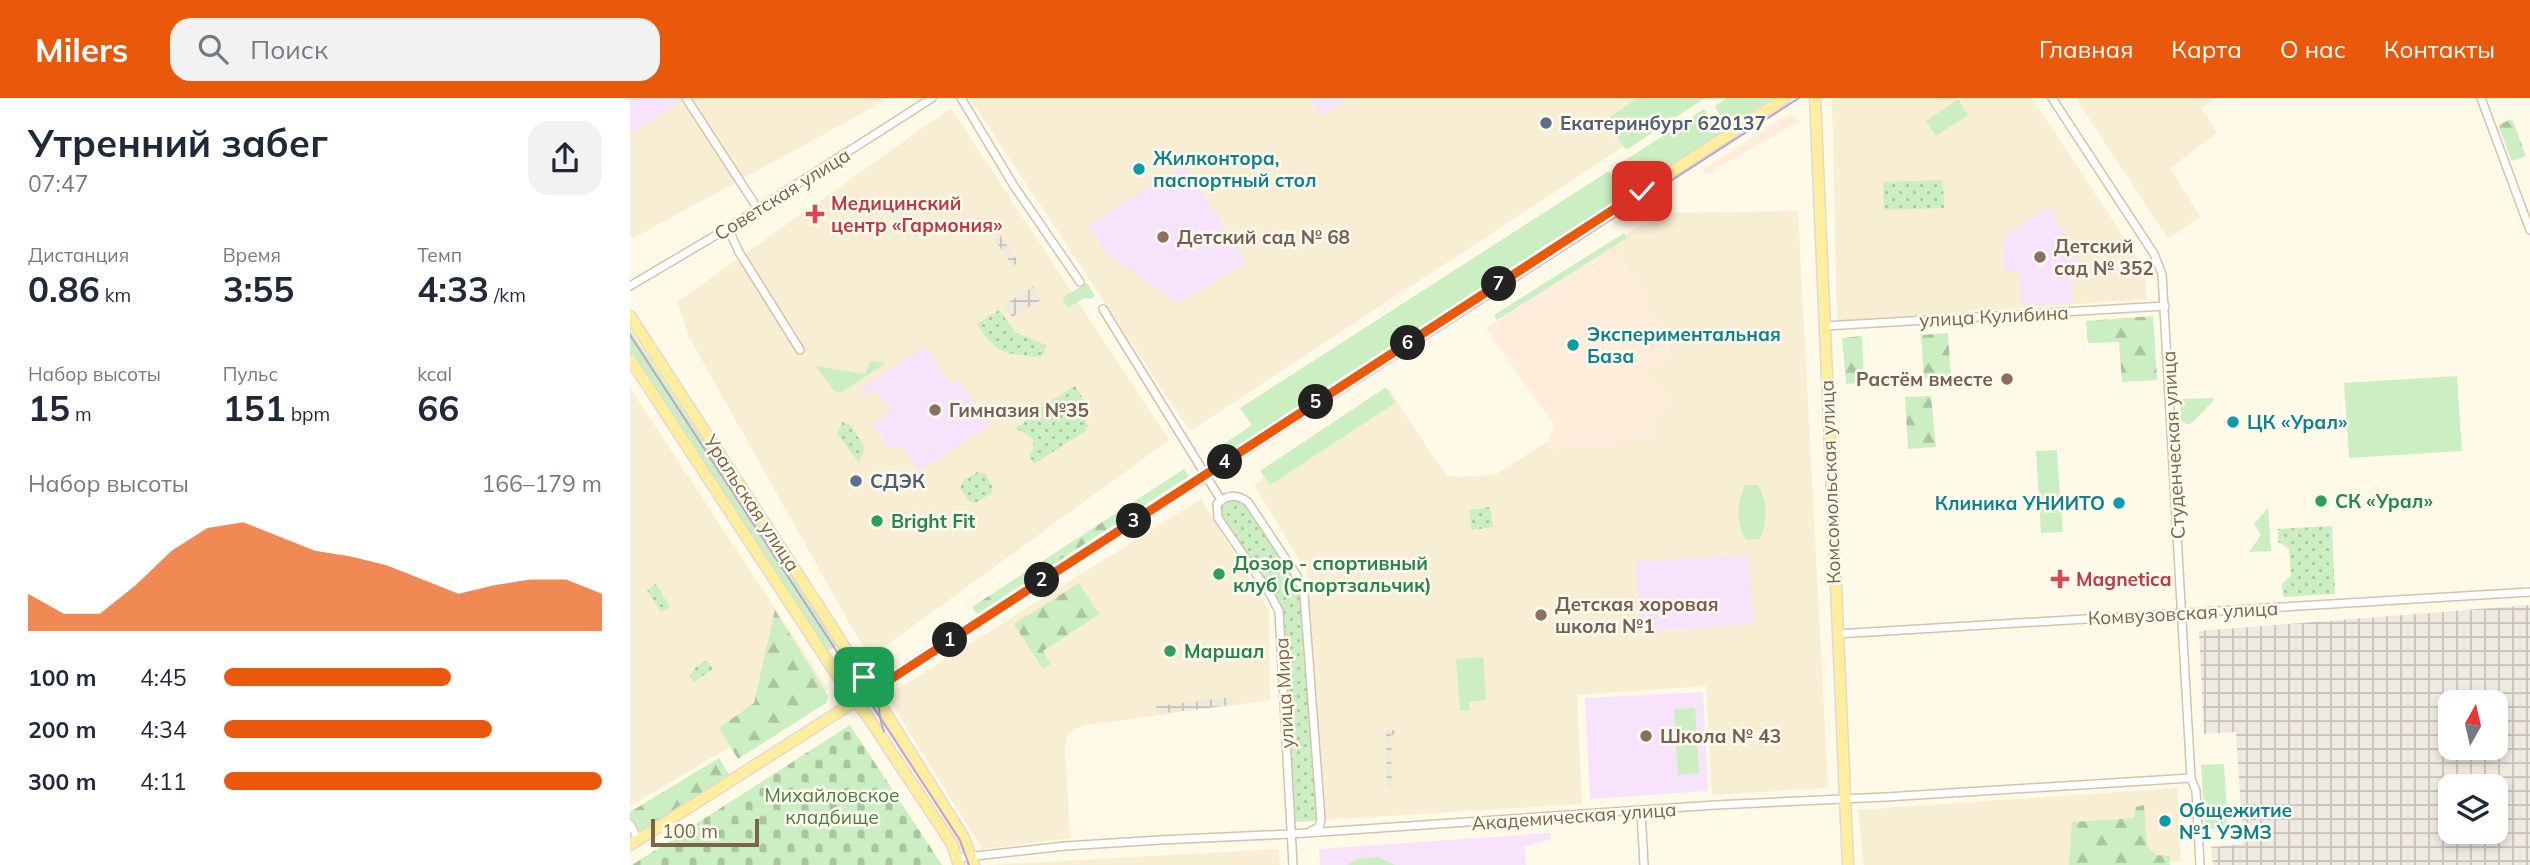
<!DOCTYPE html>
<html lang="ru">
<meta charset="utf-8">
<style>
:root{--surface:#fff;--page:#f2f2f3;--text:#1f2937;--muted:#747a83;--accent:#ea580c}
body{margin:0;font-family:Mulish,sans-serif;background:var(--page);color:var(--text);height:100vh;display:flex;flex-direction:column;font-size:26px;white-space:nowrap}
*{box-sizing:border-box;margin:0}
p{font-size:23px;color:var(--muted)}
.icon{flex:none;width:38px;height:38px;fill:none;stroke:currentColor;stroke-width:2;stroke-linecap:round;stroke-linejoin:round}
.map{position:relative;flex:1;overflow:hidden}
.drawer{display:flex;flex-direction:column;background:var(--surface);width:630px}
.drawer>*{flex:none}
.needle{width:46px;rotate:8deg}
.fabs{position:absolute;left:1808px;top:592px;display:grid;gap:14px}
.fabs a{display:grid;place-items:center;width:70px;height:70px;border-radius:14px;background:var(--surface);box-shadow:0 4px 10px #0003;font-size:35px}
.scale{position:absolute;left:21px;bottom:18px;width:108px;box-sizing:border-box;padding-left:7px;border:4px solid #7b6448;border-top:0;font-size:19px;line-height:24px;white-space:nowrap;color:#7b6448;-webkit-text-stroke:5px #fffcef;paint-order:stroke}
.pin{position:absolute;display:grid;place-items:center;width:60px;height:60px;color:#fff;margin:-30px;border-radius:14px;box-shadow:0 4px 10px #0006}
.km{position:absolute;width:35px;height:35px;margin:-18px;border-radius:50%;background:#222;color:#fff;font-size:19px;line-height:35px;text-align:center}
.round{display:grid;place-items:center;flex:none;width:74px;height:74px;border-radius:21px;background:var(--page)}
.overview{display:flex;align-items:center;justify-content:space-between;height:119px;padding:0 28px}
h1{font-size:38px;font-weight:700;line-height:52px}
.figures{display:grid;grid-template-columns:repeat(3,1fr);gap:10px;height:119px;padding:7px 28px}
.figures div{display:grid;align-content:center}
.figures b{font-size:35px;font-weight:700}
.figures small{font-size:19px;font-weight:400}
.figures p{font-size:19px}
.chart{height:196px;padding:14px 28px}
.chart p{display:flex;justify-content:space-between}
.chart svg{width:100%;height:126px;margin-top:7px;fill:var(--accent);opacity:.7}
ul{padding:0 28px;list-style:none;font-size:23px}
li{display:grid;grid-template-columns:112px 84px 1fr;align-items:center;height:52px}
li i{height:18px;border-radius:9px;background:var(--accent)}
header{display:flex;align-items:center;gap:42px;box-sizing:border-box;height:98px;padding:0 35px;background:var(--accent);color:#fff}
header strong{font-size:33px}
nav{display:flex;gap:38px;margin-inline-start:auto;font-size:24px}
.search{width:490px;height:63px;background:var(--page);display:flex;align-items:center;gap:18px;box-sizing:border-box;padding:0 24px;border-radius:21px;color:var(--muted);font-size:26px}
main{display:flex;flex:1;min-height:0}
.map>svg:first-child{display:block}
</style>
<header>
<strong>Milers</strong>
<div class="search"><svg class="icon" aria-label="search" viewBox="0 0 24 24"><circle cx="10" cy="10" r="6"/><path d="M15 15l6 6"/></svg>Поиск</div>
<nav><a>Главная</a><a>Карта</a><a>О нас</a><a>Контакты</a></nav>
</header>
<main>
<section class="drawer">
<div class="overview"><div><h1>Утренний забег</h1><p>07:47</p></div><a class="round"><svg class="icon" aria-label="share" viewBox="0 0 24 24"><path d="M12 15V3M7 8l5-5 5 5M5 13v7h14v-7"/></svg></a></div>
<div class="figures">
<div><p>Дистанция</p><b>0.86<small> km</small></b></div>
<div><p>Время</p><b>3:55</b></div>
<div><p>Темп</p><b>4:33<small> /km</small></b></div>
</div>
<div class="figures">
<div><p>Набор высоты</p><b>15<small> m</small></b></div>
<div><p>Пульс</p><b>151<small> bpm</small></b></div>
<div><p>kcal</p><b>66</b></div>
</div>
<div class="chart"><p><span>Набор высоты</span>166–179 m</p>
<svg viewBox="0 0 160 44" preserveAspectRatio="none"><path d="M0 44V31L10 38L20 38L30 28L40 16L50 8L60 6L70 11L80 16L90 18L100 21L110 26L120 31L130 28L140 26L150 26L160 31V44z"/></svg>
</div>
<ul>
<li><b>100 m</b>4:45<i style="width:60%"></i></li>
<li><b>200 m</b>4:34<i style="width:71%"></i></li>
<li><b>300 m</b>4:11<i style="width:100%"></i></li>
</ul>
</section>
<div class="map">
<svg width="1900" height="767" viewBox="0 0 1900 767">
<defs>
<pattern id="industrial-grid" width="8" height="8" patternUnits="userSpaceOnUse" patternTransform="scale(1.75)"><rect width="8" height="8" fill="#efeae1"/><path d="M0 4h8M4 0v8" fill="none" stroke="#c7c1b8"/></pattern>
<pattern id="forest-firs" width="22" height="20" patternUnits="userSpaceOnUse" patternTransform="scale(1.75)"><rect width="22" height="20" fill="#cceec3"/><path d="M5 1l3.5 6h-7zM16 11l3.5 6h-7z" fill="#abc4a0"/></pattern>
<pattern id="cemetery-stones" width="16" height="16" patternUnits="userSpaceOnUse" patternTransform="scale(1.75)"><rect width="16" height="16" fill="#cceec3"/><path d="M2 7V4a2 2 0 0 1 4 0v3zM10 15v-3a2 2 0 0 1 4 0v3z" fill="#abc4a0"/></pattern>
<pattern id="park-dots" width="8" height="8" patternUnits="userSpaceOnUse" patternTransform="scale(1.75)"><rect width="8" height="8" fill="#cceec3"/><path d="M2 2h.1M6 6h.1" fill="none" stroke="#abc4a0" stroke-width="1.8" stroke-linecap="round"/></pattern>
</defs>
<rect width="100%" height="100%" fill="#fefae7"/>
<g fill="#f7eed4">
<path d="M 0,0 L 260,0 L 2,141 L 0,137 Z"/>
<path d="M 342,0 L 1068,0 L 560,333 L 340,1 Z"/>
<path d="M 1202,0 L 1402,0 L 1514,170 L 1517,201 L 1207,223 Z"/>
<path d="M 1446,0 L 1587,0 L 1571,10 L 1587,35 L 1540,70 L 1570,119 L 1538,141 Z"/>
<path d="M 321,10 L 539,342 L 239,560 L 59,239 L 47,204 Z"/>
<path d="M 1168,113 L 1198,690 L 1082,697 L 1076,588 L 947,597 L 952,706 L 694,722 L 677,474 L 624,387 L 759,291 L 805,362 L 817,377 L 826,379 L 865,377 L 918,343 L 925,354 L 941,347 L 973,344 L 1021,318 L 1043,310 L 1025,283 L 1021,286 L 1013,274 L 983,143 L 1034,115 Z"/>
<path d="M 0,290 L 198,591 L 0,708 Z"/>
<path d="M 571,401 L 639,513 L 640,602 L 457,627 L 444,631 L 437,637 L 435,649 L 440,740 L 352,751 L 257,598 Z"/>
<path d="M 1547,690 L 1551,763 L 1475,767 L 1234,767 L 1228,712 Z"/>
<path d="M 648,751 L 650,767 L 358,767 Z"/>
</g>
<g fill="#ffecda">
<path d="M 1161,15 L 1168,24 L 1076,77 L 1072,72 Z"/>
<path d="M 983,143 L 1045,254 L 1013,274 L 1021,286 L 1026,283 L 1044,310 L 1021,318 L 1023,342 L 941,347 L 924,355 L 918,343 L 925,328 L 856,231 Z"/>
</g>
<g fill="url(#industrial-grid)" fill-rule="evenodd">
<path d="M 370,137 L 388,164 L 383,168 L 364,141 Z"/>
<path d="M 403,189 L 411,202 L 382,219 L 374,207 Z"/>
<path d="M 1900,507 L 1900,767 L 1583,767 L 1581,749 L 1613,746 L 1606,634 L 1574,636 L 1569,533 ZM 1820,604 L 1866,604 L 1866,649 L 1820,649 ZM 1820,688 L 1866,688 L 1866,733 L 1820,733 Z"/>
<path d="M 602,599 L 603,607 L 527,616 L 526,608 Z"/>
<path d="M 766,632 L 766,636 L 761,637 L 762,690 L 757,690 L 756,633 Z"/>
</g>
<g fill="#f7e3fb">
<path d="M 0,0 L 46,0 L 49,4 L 3,35 L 0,30 Z"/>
<path d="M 680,0 L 719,0 L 691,18 Z"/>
<path d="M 554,67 L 617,165 L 547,205 L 476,154 L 458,128 Z"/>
<path d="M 1418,110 L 1446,155 L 1447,171 L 1441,172 L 1442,205 L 1392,207 L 1388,173 L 1374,173 L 1373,138 Z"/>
<path d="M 295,249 L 320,286 L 327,281 L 360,327 L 289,373 L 275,351 L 255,348 L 253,345 L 252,338 L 243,326 L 261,313 L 244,290 L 234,296 L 230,291 Z"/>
<path d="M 1119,457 L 1123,526 L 1010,534 L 1006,463 Z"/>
<path d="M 1073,594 L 1078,693 L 960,701 L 955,600 Z"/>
<path d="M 920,735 L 921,741 L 895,749 L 896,767 L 690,767 L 689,751 Z"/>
</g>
<g fill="#cceec3">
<path d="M 1008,0 L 1075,0 L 996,52 L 975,22 Z"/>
<path d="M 1097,0 L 1142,0 L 1097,30 L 1085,8 Z"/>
<path d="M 1328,1 L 1338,17 L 1306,38 L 1296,23 Z"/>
<path d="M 1074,11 L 1094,40 L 1012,93 L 985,69 Z"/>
<path d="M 979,73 L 1005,98 L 585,370 L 577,357 L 622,327 L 610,310 Z"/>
<path d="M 994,135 L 997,140 L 867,222 L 864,217 Z"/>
<path d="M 457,185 L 465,198 L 461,201 L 454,200 L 438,210 L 432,200 Z"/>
<path d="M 0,232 L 18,259 L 208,547 L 197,553 L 0,254 Z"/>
<path d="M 240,263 L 256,265 L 210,295 L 204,293 L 186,268 L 235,276 Z"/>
<path d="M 1827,278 L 1832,353 L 1719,360 L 1714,285 Z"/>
<path d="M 756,289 L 765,305 L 640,387 L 630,373 Z"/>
<path d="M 1583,300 L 1583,303 L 1561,326 L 1556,326 L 1551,322 L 1551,301 Z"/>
<path d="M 1427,352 L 1433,434 L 1411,435 L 1406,353 Z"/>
<path d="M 1115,387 L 1128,387 C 1137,402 1138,426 1130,441 L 1116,442 C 1106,426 1107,404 1115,387 Z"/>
<path d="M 1638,410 L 1641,453 L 1619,454 L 1631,437 L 1624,426 Z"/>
<path d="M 853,559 L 856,602 L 839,604 L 840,612 L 830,613 L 826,561 Z"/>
<path d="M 1065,610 L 1069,675 L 1048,677 L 1044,611 Z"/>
<path d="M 1594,666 L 1598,730 L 1575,731 L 1571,667 Z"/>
<path d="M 748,759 L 765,767 L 717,767 L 727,761 Z"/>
</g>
<g fill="url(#forest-firs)">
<path d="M 1882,21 L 1896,58 L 1882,63 L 1868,27 Z"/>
<path d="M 1523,218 L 1527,282 L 1492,284 L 1489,244 L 1458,245 L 1456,223 Z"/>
<path d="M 1318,235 L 1321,279 L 1294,281 L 1291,237 Z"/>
<path d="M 1232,238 L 1234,285 L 1216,286 L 1212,240 Z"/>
<path d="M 1301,298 L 1306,349 L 1278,351 L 1275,299 Z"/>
<path d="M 554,371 L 559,378 L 347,516 L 342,509 Z"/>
<path d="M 449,485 L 469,516 L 413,553 L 421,566 L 413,571 L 384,526 Z"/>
<path d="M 145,512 L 198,598 L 196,605 L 108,661 L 89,630 L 124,605 Z"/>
<path d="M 89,660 L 100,678 L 8,735 L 0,723 L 0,714 Z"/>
<path d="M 1514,707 L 1517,748 L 1526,757 L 1540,758 L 1540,767 L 1439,767 L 1442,724 L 1504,720 L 1506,709 Z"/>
</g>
<path fill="url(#cemetery-stones)" d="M 220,627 L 312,767 L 2,767 Z"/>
<g fill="url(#park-dots)">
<path d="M 1313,82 L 1314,110 L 1254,112 L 1253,84 Z"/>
<path d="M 369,212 L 385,234 L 416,247 L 414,256 L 409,259 C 373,255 367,257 347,226 Z"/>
<path d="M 445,288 L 454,302 L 446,308 L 458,327 L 456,333 L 404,366 L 399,357 L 404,351 L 402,340 L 385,330 L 394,325 L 395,319 Z"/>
<path d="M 213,323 L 216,327 L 219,325 L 235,350 L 229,365 L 207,335 Z"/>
<path d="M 347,374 L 355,375 L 363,389 L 362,395 L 347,404 L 340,404 L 330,390 L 333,383 Z"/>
<path d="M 612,399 L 671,486 L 691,719 L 684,723 L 661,724 L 649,513 L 588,420 L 591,402 Z"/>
<path d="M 860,409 L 863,429 L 842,432 L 839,412 Z"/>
<path d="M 1702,428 L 1705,496 L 1653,499 L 1652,486 L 1661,477 L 1659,451 L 1648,444 L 1648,431 Z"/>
<path d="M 26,486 L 40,509 L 31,514 L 17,492 Z"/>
<path d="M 77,562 L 83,571 L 64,584 L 60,578 L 66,569 Z"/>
</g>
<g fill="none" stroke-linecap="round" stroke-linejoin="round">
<defs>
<g id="minor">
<path d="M 56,0 L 128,111"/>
<path d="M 331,0 L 384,88 L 450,184"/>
<path d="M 1422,0 L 1524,156 L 1532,176 L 1561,680 L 1566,693 L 1570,767"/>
<path d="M 1851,0 L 1900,132"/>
<path d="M 98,130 L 109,154 L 170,252"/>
<path d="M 0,188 L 98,130 L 302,0"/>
<path d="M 473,211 L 591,402"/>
<path d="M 1194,228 L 1535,208"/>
<path d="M 1207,536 L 1900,494"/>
<path d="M 1011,713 L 1014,767"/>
<path d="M 0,726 L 8,741"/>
<path d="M 327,760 L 435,748 L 530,742 L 661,736 L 1085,707 L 1256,699 L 1561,680"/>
<path d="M 663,767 L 649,513 L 640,496 L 588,420 L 587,406 C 597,397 606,395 618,404 L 667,478 L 674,497 L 691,722 L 689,729 L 681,733"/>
</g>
<g id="major">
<path d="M 1185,0 L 1218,767"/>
<path d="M 0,218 L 197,521 L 334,740 L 344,767"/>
<path d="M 0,261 L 216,591 L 238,619 L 322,746 L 329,767"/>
<path d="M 0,747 L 235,597 L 1155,0"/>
</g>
</defs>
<use href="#minor" stroke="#d2c4ab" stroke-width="10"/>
<use href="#major" stroke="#dfdad3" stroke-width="13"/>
<use href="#minor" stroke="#fff" stroke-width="7"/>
<use href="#major" stroke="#ffee9d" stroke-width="10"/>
<g stroke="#c0a3ca" stroke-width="2">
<path d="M 0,237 L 330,742 L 339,767"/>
<path d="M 254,634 C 248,616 245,601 261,587 L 1169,0"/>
</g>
</g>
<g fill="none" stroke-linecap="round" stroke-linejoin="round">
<defs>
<path id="route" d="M 234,579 L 242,593 L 244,592 L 1012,93"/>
</defs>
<use href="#route" stroke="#fff" stroke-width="14"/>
<use href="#route" stroke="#ea580c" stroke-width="9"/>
</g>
<g fill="#5c6f8a" stroke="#fffcef" stroke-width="2.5">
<circle cx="916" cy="25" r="7"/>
<circle cx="226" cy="383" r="7"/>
</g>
<g fill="#0f9aa8" stroke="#fffcef" stroke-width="2.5">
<circle cx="509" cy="71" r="7"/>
<circle cx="943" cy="247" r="7"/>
<circle cx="1603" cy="324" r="7"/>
<circle cx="1489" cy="405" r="7"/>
<circle cx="1535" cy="723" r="7"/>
</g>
<g fill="#e0444e" stroke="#fffcef" stroke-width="2.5">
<path d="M181.5 105.5h7v7h7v7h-7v7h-7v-7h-7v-7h7z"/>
<path d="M1426.5 470.5h7v7h7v7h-7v7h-7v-7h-7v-7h7z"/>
</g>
<g fill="#8d6e63" stroke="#fffcef" stroke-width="2.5">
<circle cx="533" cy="139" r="7"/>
<circle cx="1410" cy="159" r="7"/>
<circle cx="1377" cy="281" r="7"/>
<circle cx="305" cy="312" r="7"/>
<circle cx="911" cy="517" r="7"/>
<circle cx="1016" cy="638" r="7"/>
</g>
<g fill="#2e9e5b" stroke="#fffcef" stroke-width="2.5">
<circle cx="1691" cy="403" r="7"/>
<circle cx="247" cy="423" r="7"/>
<circle cx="589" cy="476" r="7"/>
<circle cx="540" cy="553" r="7"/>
</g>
<g text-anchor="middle" stroke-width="5" stroke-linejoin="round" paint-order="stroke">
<g font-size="19" font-weight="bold" fill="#4e5e75" stroke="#fffcef" text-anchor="start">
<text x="930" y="32">Екатеринбург 620137</text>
<text x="240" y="390">СДЭК</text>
</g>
<g font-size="19" font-weight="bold" fill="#0d838f" stroke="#fffcef" text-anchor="start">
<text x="523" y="67">Жилконтора,<tspan x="523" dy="22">паспортный стол</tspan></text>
<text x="957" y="243">Экспериментальная<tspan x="957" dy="22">База</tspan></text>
<text x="1617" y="331">ЦК «Урал»</text>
<text x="1475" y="412" text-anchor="end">Клиника УНИИТО</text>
<text x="1549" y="719">Общежитие<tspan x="1549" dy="22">№1 УЭМЗ</tspan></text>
</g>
<g font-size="19" fill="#7b6448" stroke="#fffcef">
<text transform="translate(152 96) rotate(-32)" y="7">Советская улица</text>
<text transform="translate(1364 218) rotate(-3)" y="7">улица Кулибина</text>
<text transform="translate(1543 347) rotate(-93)" y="7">Студенческая улица</text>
<text transform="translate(1200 384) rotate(-92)" y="7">Комсомольская улица</text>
<text transform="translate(122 405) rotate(57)" y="7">Уральская улица</text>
<text transform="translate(1553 515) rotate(-3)" y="7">Комвузовская улица</text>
<text transform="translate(654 595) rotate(-93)" y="7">улица Мира</text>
<text transform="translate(944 718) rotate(-4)" y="7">Академическая улица</text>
</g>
<g font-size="19" font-weight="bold" fill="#be3a42" stroke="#fffcef" text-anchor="start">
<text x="201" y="112">Медицинский<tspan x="201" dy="22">центр «Гармония»</tspan></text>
<text x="1446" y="488">Magnetica</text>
</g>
<g font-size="19" font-weight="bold" fill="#785e54" stroke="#fffcef" text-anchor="start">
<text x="547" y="146">Детский сад № 68</text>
<text x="1424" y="155">Детский<tspan x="1424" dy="22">сад № 352</tspan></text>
<text x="1363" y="288" text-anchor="end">Растём вместе</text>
<text x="319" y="319">Гимназия №35</text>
<text x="925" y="513">Детская хоровая<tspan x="925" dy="22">школа №1</tspan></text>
<text x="1030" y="645">Школа № 43</text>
</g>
<g font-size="19" font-weight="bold" fill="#27864d" stroke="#fffcef" text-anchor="start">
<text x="1705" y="410">СК «Урал»</text>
<text x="261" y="430">Bright Fit</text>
<text x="603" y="472">Дозор - спортивный<tspan x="603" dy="22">клуб (Спортзальчик)</tspan></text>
<text x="554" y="560">Маршал</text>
</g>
<g font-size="19" fill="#44823e" stroke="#fffcef">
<text x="202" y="704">Михайловское<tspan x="202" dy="22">кладбище</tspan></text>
</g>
</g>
</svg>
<div class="fabs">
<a><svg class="needle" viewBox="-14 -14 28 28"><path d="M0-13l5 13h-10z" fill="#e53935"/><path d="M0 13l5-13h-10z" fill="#747a83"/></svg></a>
<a><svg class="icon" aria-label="layers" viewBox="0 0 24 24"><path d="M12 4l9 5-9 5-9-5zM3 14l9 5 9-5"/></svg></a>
</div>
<div class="scale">100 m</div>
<div class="pin" style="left:234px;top:579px;background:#1e9e55"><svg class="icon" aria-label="arrive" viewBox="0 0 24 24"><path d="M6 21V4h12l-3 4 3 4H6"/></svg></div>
<div class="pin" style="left:1012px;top:93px;background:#d93025"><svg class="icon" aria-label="check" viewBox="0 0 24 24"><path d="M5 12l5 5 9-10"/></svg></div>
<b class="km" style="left:320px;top:542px">1</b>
<b class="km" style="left:412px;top:482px">2</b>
<b class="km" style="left:504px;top:423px">3</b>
<b class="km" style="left:595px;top:364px">4</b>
<b class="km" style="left:686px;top:304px">5</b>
<b class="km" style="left:778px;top:245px">6</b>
<b class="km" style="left:869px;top:186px">7</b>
</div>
</main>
